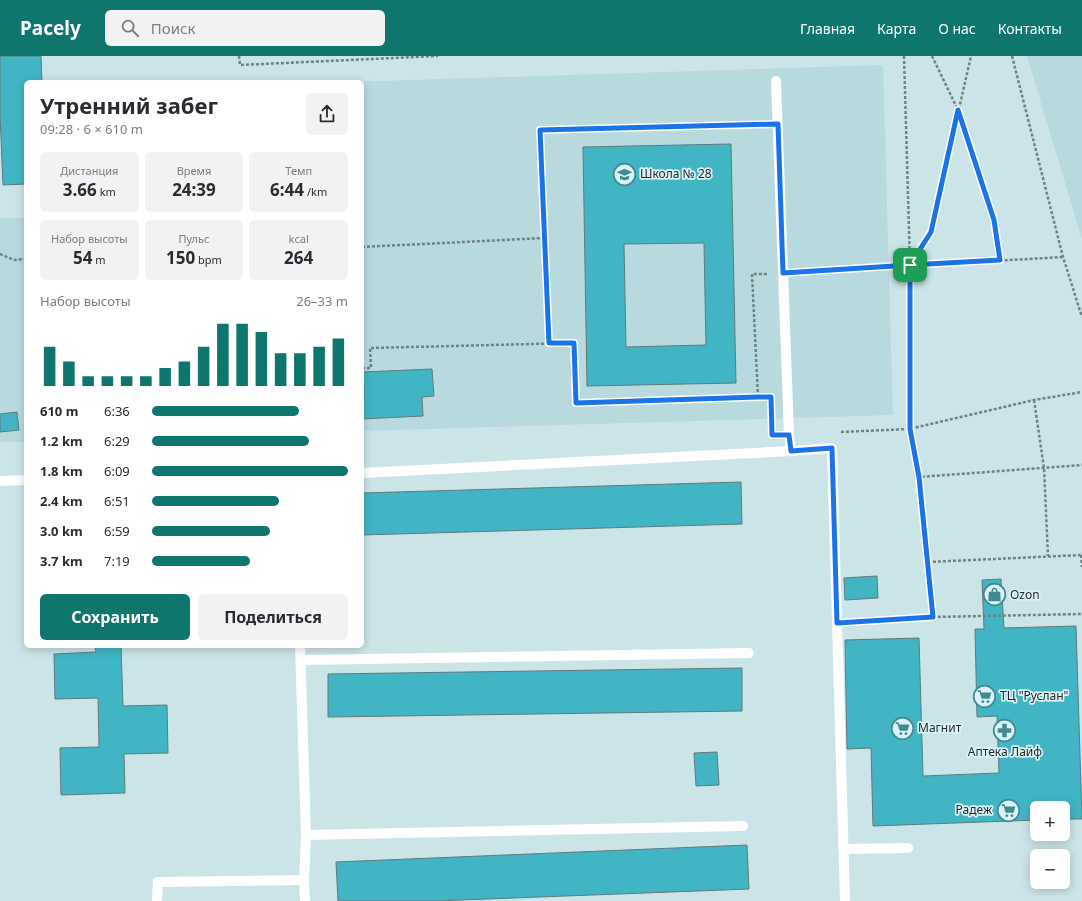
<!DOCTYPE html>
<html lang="ru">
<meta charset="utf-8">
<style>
:root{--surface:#fff;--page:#f2f2f3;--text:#2b2b33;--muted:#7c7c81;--accent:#0f766e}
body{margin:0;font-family:"Noto Sans",sans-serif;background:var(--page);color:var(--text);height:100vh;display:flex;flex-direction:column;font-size:15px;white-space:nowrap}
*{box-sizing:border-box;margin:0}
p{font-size:13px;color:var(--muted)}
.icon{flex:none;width:22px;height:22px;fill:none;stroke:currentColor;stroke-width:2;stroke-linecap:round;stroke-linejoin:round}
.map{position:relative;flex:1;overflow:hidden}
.drawer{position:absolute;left:24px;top:24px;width:340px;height:568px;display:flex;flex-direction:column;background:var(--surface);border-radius:6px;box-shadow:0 2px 10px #0003}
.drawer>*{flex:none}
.fabs{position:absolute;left:1030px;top:745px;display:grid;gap:8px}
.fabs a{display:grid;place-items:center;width:40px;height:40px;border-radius:6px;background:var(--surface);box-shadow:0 2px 10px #0003;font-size:20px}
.pin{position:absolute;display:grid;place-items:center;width:34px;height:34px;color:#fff;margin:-17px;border-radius:8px;box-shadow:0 2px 6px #0006}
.round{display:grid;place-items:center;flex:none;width:42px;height:42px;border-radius:6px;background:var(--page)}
.overview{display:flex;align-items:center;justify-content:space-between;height:68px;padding:0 16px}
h1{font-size:22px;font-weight:700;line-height:30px}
.metrics{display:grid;grid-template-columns:repeat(3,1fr);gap:6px;height:68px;padding:4px 16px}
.metrics div{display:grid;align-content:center;border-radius:6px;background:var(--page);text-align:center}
.metrics b{font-size:17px;font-weight:700}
.metrics small{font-size:11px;font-weight:400}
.metrics p{font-size:11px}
.chart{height:112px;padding:8px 16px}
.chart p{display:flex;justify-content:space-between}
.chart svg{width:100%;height:72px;margin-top:4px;stroke:var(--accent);stroke-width:6}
.cta{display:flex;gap:8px;margin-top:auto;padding:8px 16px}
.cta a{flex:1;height:46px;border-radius:6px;background:var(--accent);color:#fff;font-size:16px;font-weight:700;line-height:46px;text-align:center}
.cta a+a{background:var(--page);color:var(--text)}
ul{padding:0 16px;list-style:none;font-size:13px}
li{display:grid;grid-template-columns:64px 48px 1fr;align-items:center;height:30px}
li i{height:10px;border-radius:5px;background:var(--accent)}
header{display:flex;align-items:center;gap:24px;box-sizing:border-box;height:56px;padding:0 20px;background:var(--accent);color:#fff}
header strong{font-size:19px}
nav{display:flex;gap:22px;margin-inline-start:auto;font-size:14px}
.search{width:280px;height:36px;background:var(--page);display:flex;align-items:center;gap:10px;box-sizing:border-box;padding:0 14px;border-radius:6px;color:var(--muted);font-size:15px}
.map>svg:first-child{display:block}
</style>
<header>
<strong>Pacely</strong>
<div class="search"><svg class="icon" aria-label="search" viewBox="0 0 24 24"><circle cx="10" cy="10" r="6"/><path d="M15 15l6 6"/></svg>Поиск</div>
<nav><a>Главная</a><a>Карта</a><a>О нас</a><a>Контакты</a></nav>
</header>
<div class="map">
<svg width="1082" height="845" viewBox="0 0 1082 845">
<rect width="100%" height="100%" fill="#cbe4e8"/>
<g fill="#b8dadf">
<path d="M 1027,0 L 1082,0 L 1082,183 Z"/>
<path d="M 883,9 L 893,359 L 362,375 L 362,26 L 349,26 Z"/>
<rect x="0" y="162" width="26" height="224"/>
</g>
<g fill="#41b5c3" stroke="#62797d" fill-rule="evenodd">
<path d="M 0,0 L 41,0 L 42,26 L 26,26 L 26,128 L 3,129 L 0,59 Z"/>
<path d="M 731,88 L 736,327 L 587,330 L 583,91 ZM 704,187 L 706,289 L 626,291 L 624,188 Z"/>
<path d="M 432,313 L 434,340 L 422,341 L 423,360 L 362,363 L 362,341 L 364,341 L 363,316 Z"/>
<path d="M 17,356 L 19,374 L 0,376 L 0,358 Z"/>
<path d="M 741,426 L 742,468 L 362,479 L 362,437 Z"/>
<path d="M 877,520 L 878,542 L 845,544 L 844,522 Z"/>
<path d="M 1001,523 L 1004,572 L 1076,570 L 1082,763 L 1063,763 L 1063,752 L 1037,752 L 1037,764 L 873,770 L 871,692 L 847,693 L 845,584 L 919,582 L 923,720 L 999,717 L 997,660 L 977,661 L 975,573 L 984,573 L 982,524 Z"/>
<path d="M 95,590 L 121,590 L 123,650 L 167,649 L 168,697 L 124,698 L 125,737 L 61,739 L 60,692 L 99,691 L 98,642 L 55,643 L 54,598 L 96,596 Z"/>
<path d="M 742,612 L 742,655 L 328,661 L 328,618 Z"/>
<path d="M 717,696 L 719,729 L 696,730 L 694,697 Z"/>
<path d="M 747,789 L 749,833 L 435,845 L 338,845 L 336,806 Z"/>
</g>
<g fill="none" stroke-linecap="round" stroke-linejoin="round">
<g stroke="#718285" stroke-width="2.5" stroke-dasharray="3 2" stroke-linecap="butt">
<path d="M 239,0 L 240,9 L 438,0"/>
<path d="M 904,0 L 910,209 L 909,373 L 919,421 L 1082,409"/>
<path d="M 932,0 L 958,54 L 993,165 L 1000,204"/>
<path d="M 1012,0 L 1063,201 L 1082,261"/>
<path d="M 362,191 L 544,182"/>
<path d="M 0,198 L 14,204 L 26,203"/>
<path d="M 910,209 L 931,176 L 971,0"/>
<path d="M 800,216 L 1063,201"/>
<path d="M 549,287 L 540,74 L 762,68"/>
<path d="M 362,312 L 371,312 L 370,292 L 574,287 L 575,347 L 758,341 L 771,341"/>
<path d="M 758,341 L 752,218 L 767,218"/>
<path d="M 1034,344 L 1044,412 L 1048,500"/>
<path d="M 841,376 L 909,373 L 1034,344 L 1082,336"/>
<path d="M 919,421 L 933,561"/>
<path d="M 1081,499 L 1082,511"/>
<path d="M 928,506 L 1082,499"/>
<path d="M 853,566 L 933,561 L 1082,558"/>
</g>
<g stroke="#fff" stroke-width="10">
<path d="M 776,25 L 789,379 L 791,395 L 832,392 L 845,845"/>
<path d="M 362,417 L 791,395"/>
<path d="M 0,425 L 26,424"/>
<path d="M 300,590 L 306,779 L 304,824 L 305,845"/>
<path d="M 301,604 L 749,597"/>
<path d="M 306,779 L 743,770"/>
<path d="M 843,793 L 908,792"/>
<path d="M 157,845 L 158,826 L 304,824"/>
</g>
</g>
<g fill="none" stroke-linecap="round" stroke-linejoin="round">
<defs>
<path id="route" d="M 910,209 L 783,217 L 778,68 L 540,74 L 549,287 L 574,287 L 576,347 L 758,341 L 771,341 L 772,379 L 789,379 L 791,395 L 832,392 L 837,567 L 933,561 L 919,421 L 910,373 L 910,209 L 931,176 L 958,54 L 994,164 L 1000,204 L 910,209"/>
</defs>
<use href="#route" stroke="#fff" stroke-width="8"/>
<use href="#route" stroke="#1a73e8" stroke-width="5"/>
</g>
<defs>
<symbol id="school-ring" viewBox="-11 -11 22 22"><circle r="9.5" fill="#d8f2f5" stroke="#428992" stroke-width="1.5"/><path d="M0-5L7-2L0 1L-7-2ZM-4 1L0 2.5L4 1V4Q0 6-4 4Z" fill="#428992"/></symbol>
<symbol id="shop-ring" viewBox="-11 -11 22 22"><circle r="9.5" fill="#d8f2f5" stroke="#428992" stroke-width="1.5"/><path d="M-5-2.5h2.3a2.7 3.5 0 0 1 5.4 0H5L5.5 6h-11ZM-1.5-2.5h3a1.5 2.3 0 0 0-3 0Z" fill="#428992"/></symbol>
<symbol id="supermarket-ring" viewBox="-11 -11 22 22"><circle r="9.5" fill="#d8f2f5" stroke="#428992" stroke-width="1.5"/><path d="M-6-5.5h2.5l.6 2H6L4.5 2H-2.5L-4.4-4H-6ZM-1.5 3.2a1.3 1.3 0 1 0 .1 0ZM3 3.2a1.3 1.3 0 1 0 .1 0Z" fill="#428992"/></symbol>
<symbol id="pharmacy-ring" viewBox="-11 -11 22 22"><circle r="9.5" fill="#d8f2f5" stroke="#428992" stroke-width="1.5"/><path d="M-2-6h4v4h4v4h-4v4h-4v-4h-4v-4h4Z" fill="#428992"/></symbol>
</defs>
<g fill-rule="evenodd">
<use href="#school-ring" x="612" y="106" width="25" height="25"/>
<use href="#shop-ring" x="982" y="526" width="25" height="25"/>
<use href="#supermarket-ring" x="972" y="628" width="25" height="25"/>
<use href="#supermarket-ring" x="890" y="660" width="25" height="25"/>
<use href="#pharmacy-ring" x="992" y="662" width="25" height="25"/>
<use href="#supermarket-ring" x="996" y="742" width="25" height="25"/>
</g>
<g text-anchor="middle" stroke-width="3.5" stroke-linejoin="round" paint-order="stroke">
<g font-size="12" fill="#1e2729" stroke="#d8f2f5" text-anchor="start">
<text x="640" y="122">Школа № 28</text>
<text x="1010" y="543">Ozon</text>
<text x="1000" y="644">ТЦ "Руслан"</text>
<text x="918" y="676">Магнит</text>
<text x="1005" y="700" text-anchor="middle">Аптека Лайф</text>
<text x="992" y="758" text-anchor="end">Радеж</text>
</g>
</g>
</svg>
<div class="fabs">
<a>+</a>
<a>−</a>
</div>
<div class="pin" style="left:910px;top:209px;background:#1e9e55"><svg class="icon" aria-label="arrive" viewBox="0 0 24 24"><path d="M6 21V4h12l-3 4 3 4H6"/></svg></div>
<section class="drawer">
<div class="overview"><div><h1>Утренний забег</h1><p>09:28 · 6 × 610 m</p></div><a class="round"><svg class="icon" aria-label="share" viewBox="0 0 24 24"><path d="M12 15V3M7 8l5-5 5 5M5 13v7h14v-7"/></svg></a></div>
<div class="metrics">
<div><p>Дистанция</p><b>3.66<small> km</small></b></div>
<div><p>Время</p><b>24:39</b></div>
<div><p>Темп</p><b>6:44<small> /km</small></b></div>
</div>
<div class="metrics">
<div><p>Набор высоты</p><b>54<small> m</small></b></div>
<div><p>Пульс</p><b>150<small> bpm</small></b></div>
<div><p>kcal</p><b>264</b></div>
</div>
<div class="chart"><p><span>Набор высоты</span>26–33 m</p>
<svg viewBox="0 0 160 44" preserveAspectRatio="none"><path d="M5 44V20M15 44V29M25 44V38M35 44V38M45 44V38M55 44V38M65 44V33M75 44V29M85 44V20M95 44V6M105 44V6M115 44V11M125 44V24M135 44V24M145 44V20M155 44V15"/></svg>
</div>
<ul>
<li><b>610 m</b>6:36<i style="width:75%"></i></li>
<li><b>1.2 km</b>6:29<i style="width:80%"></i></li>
<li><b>1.8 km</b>6:09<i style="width:100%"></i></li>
<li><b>2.4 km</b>6:51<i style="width:65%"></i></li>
<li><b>3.0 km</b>6:59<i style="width:60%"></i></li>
<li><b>3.7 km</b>7:19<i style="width:50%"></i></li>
</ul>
<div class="cta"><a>Сохранить</a><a>Поделиться</a></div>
</section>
</div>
